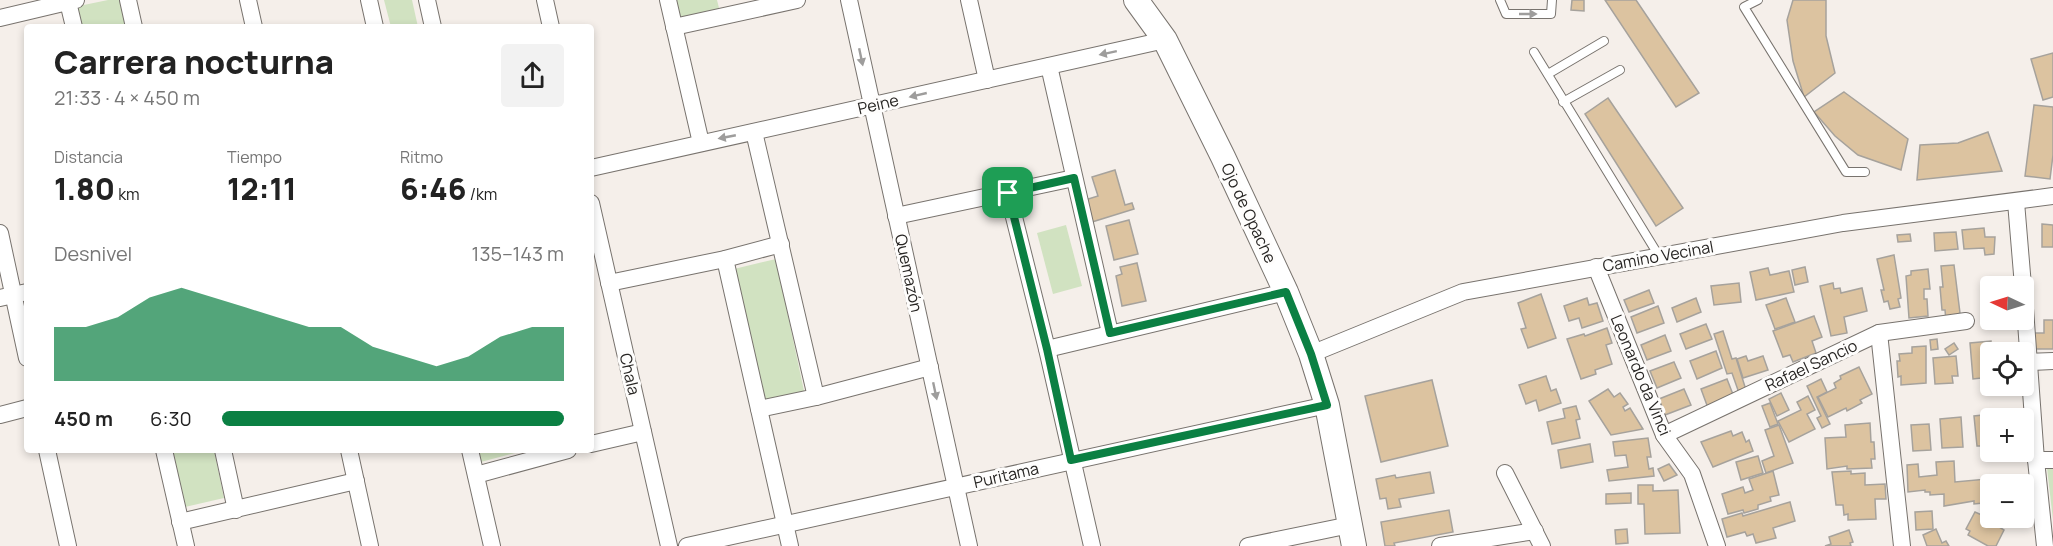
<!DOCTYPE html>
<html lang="es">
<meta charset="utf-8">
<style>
:root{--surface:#fff;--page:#f2f2f2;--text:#222;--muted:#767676;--accent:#0b8043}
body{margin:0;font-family:Manrope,sans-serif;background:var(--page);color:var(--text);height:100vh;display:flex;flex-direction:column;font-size:22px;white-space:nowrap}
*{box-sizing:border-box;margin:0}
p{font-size:20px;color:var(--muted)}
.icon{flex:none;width:33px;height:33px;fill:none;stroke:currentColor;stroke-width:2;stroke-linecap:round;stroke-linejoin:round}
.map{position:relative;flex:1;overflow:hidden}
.side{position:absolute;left:24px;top:24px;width:570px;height:429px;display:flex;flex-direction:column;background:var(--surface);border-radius:6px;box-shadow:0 3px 9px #0003}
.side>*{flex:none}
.needle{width:39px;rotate:274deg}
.controls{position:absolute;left:1980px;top:276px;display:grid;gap:12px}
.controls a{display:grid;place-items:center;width:54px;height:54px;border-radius:6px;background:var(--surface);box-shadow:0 3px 9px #0003;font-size:30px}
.pin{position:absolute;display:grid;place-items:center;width:51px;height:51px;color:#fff;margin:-26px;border-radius:12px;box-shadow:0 3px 9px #0006}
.round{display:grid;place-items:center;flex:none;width:63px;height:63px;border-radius:6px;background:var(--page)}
.head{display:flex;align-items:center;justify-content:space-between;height:102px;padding:0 30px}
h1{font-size:33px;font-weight:800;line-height:45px}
.metrics{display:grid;grid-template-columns:repeat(3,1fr);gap:9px;height:102px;padding:6px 30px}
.metrics div{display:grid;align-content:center}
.metrics b{font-size:30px;font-weight:800}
.metrics small{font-size:16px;font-weight:400}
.metrics p{font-size:16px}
.chart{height:168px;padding:12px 30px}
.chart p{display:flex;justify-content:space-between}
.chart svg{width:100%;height:108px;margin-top:6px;fill:var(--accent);opacity:.7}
ul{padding:0 30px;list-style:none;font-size:20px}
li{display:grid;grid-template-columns:96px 72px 1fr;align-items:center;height:45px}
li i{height:15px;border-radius:8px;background:var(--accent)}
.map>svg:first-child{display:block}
</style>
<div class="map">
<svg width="2053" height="546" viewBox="0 0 2053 546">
<rect width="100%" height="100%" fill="#f5efea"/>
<g fill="#d1e2c1">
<path d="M 108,0 L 124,0 L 130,27 L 79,27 L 74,7 Z"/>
<path d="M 384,0 L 412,0 L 418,27 L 391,27 Z"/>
<path d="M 671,0 L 717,0 L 720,12 L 676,22 Z"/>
<path d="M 1066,225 L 1082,286 L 1053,294 L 1037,233 Z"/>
<path d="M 776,259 L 804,391 L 763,402 L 734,269 Z"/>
<path d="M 173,450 L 214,450 L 224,498 L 185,507 Z"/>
<path d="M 474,450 L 515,450 L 515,453 L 477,463 Z"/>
<path d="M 2047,468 L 2053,468 L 2053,520 Z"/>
</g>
<g fill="#dcc3a0" stroke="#a6a29c" stroke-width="1.5">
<path d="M 1572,0 L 1584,0 L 1584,11 L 1571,10 Z"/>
<path d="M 1605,0 L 1636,0 L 1699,93 L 1676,107 Z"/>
<path d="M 1793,0 L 1826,0 L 1826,36 L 1835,73 L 1804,97 L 1793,61 L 1787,20 Z"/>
<path d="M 2053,53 L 2053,97 L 2043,100 L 2031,59 Z"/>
<path d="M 1844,92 L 1908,139 L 1901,170 L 1858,155 L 1835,136 L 1814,112 Z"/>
<path d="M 1608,98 L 1683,208 L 1656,226 L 1585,114 Z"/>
<path d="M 2034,105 L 2053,107 L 2053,155 L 2050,179 L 2025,176 Z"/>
<path d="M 1988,132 L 2002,171 L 1917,180 L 1920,145 L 1958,143 Z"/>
<path d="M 1115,170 L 1125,205 L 1132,203 L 1134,209 L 1092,222 L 1085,200 L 1098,196 L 1092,177 Z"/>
<path d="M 1129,220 L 1138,254 L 1114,260 L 1106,226 Z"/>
<path d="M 2042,224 L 2053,225 L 2053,247 L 2042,247 Z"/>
<path d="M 1984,228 L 1985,237 L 1995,237 L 1994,254 L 1985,255 L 1984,248 L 1964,249 L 1962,230 Z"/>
<path d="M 1956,232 L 1958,249 L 1935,251 L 1934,233 Z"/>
<path d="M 1910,234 L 1911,241 L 1898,242 L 1897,235 Z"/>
<path d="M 1894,255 L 1901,298 L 1898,299 L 1900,307 L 1890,309 L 1888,301 L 1884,302 L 1881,290 L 1884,290 L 1877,259 Z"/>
<path d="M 1137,263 L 1146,301 L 1122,306 L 1116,276 L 1122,274 L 1120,267 Z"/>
<path d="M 1954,265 L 1960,313 L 1958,314 L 1958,320 L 1946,321 L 1945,310 L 1942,310 L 1940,287 L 1943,287 L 1941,266 Z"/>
<path d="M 1805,267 L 1808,282 L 1795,285 L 1792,270 Z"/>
<path d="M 1768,268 L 1770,275 L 1789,271 L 1794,292 L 1756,300 L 1750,272 Z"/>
<path d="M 1928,269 L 1930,289 L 1924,289 L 1924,299 L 1927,299 L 1928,316 L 1909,318 L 1906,276 L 1911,275 L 1911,271 Z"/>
<path d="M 1739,283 L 1741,302 L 1714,305 L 1711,286 Z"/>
<path d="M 1833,283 L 1834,289 L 1840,288 L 1841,293 L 1862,288 L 1867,311 L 1844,317 L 1847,333 L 1831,336 L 1820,286 Z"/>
<path d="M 1649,290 L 1654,303 L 1629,312 L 1624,300 Z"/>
<path d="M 1541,294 L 1556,338 L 1528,348 L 1521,329 L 1526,328 L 1518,303 Z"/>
<path d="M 1587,298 L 1589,305 L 1597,303 L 1603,321 L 1582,328 L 1579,318 L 1569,321 L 1564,306 Z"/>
<path d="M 1696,298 L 1701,312 L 1677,322 L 1672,308 Z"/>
<path d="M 1786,298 L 1795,322 L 1775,329 L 1766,305 Z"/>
<path d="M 1658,306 L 1664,323 L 1637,333 L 1631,317 Z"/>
<path d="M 1814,316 L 1822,337 L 1812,341 L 1816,353 L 1793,362 L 1790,355 L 1783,357 L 1773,331 Z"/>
<path d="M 2044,320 L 2053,320 L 2053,349 L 2033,349 L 2033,333 L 2044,333 Z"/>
<path d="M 1706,324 L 1712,339 L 1686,349 L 1680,334 Z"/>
<path d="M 1607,328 L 1612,343 L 1606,345 L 1612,364 L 1595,370 L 1596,374 L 1581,379 L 1567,339 L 1584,334 L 1585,336 Z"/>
<path d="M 1723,331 L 1732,359 L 1736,358 L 1746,390 L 1739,393 L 1732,373 L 1727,374 L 1714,334 Z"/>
<path d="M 1665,335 L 1671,351 L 1647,360 L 1641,345 Z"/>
<path d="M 1937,339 L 1938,349 L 1931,350 L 1930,340 Z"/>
<path d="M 1991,341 L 1990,377 L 1973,379 L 1970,343 Z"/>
<path d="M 1954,343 L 1958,349 L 1949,355 L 1945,349 Z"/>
<path d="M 1926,346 L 1926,383 L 1901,385 L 1901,376 L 1898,377 L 1897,361 L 1900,361 L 1899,354 L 1912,353 L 1912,347 Z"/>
<path d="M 1716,351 L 1722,368 L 1697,379 L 1690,361 Z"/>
<path d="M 1746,356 L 1748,361 L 1763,356 L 1768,370 L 1743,378 L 1737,359 Z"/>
<path d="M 1956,356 L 1958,376 L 1952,376 L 1953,383 L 1935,384 L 1933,358 Z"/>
<path d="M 1674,362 L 1681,378 L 1657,388 L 1650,371 Z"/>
<path d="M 1859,367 L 1872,394 L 1860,400 L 1862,403 L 1847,411 L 1846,408 L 1828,417 L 1818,397 L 1836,388 L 1834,383 L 1841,379 L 1840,376 Z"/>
<path d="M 1546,376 L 1551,391 L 1556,389 L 1561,403 L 1539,411 L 1536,400 L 1526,404 L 1519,385 Z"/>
<path d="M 1727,379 L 1734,397 L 1708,408 L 1701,389 Z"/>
<path d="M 1821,379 L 1827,392 L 1817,397 L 1830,424 L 1822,428 L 1817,418 L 1821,416 L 1807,386 Z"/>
<path d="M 1432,380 L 1448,446 L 1381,462 L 1365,396 Z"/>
<path d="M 1608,389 L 1614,397 L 1620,393 L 1628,404 L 1623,407 L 1625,411 L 1630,408 L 1643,429 L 1611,435 L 1589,401 Z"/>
<path d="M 1684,389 L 1691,405 L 1665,415 L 1659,399 Z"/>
<path d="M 1781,393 L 1789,410 L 1777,416 L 1769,399 Z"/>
<path d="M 1808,396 L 1815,410 L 1807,414 L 1815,429 L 1789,442 L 1778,421 L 1801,410 L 1797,402 Z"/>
<path d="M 1770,403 L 1778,424 L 1770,427 L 1762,406 Z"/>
<path d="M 1576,406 L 1580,419 L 1576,420 L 1580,438 L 1552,444 L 1547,422 L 1565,418 L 1563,409 Z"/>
<path d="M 1992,414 L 1990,446 L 1977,446 L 1974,416 Z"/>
<path d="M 1961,417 L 1963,447 L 1942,448 L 1940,419 Z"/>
<path d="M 1870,423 L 1871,442 L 1874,442 L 1875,459 L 1871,459 L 1872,468 L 1847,469 L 1847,466 L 1827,469 L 1825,438 L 1846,437 L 1845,425 Z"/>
<path d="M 1929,424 L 1931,450 L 1913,451 L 1911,425 Z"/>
<path d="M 1779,425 L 1793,463 L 1766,473 L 1762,461 L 1774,456 L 1765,430 Z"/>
<path d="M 1731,431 L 1733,436 L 1742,432 L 1746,442 L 1749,440 L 1753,451 L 1713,467 L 1701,442 Z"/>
<path d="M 1648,438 L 1651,457 L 1647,457 L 1649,469 L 1653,468 L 1654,476 L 1609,481 L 1607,470 L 1628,467 L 1626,455 L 1615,456 L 1613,442 Z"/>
<path d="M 1590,444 L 1593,462 L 1561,468 L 1558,450 Z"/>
<path d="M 1758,456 L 1763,473 L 1741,480 L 1736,462 Z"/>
<path d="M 1954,461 L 1955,482 L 1987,479 L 1988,492 L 1983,492 L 1983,503 L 1974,504 L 1974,501 L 1944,506 L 1944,494 L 1930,495 L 1930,492 L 1925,492 L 1925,490 L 1908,492 L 1907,465 L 1918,464 L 1919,477 L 1937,475 L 1936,462 Z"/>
<path d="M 1669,464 L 1677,475 L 1664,481 L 1658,469 Z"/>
<path d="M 1773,471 L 1779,495 L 1770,497 L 1771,501 L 1758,505 L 1758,509 L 1744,513 L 1743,510 L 1728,514 L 1722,494 L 1743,487 L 1745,493 L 1753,490 L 1749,479 Z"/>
<path d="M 1851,471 L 1851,474 L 1865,473 L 1865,485 L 1885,484 L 1886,499 L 1875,499 L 1876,519 L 1848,520 L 1848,514 L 1844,515 L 1843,505 L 1836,505 L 1832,472 Z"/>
<path d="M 1430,472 L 1434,493 L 1399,499 L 1401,507 L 1388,509 L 1386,498 L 1380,499 L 1376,479 L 1395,475 L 1396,478 Z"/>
<path d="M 1638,485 L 1653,485 L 1653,491 L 1678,490 L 1680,533 L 1645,534 L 1644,504 L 1638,504 Z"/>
<path d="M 1631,493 L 1631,503 L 1606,504 L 1606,494 Z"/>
<path d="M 1790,502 L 1795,521 L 1773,528 L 1776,538 L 1756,543 L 1753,534 L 1747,536 L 1745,532 L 1727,537 L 1722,519 L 1742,513 L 1743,516 Z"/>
<path d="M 1988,509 L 1990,511 L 1990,518 L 2000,518 L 1996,525 L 2004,530 L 1996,546 L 1988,546 L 1968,535 L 1970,531 L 1966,529 L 1975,512 L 1984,516 Z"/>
<path d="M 1449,510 L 1453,532 L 1394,543 L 1395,546 L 1385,546 L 1381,522 Z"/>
<path d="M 1932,511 L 1933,529 L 1916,530 L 1915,512 Z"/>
<path d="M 1627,529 L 1628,543 L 1616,544 L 1615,530 Z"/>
<path d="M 1936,529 L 1942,543 L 1946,541 L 1949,546 L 1927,546 L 1923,535 Z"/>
<path d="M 1849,530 L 1853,542 L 1850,543 L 1851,546 L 1825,546 L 1831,544 L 1829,537 Z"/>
</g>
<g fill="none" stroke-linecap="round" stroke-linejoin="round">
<defs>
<g id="lane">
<path d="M 1500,0 L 1506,14 L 1551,14 L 1552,0"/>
<path d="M 1758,0 L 1744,7 L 1846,172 L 1865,172"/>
<path d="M 1534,52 L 1659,256"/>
<path d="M 1548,74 L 1604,41"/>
<path d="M 1563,102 L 1620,70"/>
</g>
<g id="street">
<path d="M 128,0 L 134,27"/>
<path d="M 248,0 L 254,27"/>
<path d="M 369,0 L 375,27"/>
<path d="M 427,0 L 433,27"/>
<path d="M 545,0 L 551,27"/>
<path d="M 668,0 L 701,143"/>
<path d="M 849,0 L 969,546"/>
<path d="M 969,0 L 987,80"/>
<path d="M 68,2 L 74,27"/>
<path d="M 0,18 L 76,0"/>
<path d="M 674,27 L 797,0"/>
<path d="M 1049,66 L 1110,333"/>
<path d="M 754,132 L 816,397"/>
<path d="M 591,168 L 1165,40"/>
<path d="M 1008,193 L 1047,349 L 1092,546"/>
<path d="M 2016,202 L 2023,286"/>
<path d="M 591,203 L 669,546"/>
<path d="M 896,216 L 1074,178"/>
<path d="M 0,233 L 27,358"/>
<path d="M 725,259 L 790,546"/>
<path d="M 1596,267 L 1664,435 L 1692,474 L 1717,546"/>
<path d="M 609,283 L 725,259 L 781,244"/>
<path d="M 2024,295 L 2036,460 L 2045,546"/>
<path d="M 0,298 L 27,292"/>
<path d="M 1879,333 L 1902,546"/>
<path d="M 1047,349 L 1286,292"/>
<path d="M 1311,354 L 1463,292 L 1843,223 L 2053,196"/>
<path d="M 2029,362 L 2053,361"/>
<path d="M 759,409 L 816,397 L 930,367"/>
<path d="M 0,415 L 27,408"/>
<path d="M 1664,435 L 1879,333 L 1966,321"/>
<path d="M 591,444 L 643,432"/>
<path d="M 47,450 L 68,546"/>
<path d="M 164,450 L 186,546"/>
<path d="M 223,450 L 236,510"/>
<path d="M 349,450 L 370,546"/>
<path d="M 470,450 L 492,546"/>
<path d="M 2036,460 L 2053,460"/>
<path d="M 1505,473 L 1542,546"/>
<path d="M 476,475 L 568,450"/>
<path d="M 180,522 L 356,481"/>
<path d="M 687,546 L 1327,405"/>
<path d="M 1248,546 L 1350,525"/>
<path d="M 1440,546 L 1535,531"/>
</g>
<path id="secondary" d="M 1136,0 L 1165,40 L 1223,157 L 1286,292 L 1311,354 L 1327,405 L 1354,546"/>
</defs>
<use href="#lane" stroke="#78736e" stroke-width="10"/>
<use href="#street" stroke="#78736e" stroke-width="18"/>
<use href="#secondary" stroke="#78736e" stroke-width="26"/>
<use href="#lane" stroke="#fff" stroke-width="8"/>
<use href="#street" stroke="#fff" stroke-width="16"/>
<use href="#secondary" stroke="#fff" stroke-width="24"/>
</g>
<defs><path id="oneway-solid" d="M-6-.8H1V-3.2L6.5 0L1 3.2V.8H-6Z" transform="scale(1.5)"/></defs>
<g fill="#9e9d9c">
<use href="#oneway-solid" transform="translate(1528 14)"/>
<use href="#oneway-solid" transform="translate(1108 53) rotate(168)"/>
<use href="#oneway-solid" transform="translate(861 57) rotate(78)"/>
<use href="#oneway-solid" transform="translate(918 95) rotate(167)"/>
<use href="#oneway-solid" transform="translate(727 137) rotate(169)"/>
<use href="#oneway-solid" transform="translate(935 391) rotate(78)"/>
</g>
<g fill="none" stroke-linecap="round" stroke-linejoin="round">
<defs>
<path id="route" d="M 1074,178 L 1110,333 L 1286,292 L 1311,354 L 1327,405 L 1071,460 L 1047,349 L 1008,193 Z"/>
</defs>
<use href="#route" stroke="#fff" stroke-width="12"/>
<use href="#route" stroke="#0b8043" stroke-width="8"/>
</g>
<g text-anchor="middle" stroke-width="6" stroke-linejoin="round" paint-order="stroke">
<g font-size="16" fill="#272523" stroke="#fefdfc">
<text transform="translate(878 104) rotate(-13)" y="6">Peine</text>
<text transform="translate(1249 213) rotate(65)" y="6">Ojo de Opache</text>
<text transform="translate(1658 256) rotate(-10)" y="6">Camino Vecinal</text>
<text transform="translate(909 273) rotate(78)" y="6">Quemazón</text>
<text transform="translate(1811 365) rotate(-25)" y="6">Rafael Sancio</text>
<text transform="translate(630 374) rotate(77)" y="6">Chala</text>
<text transform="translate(1641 375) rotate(67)" y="6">Leonardo da Vinci</text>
<text transform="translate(1006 475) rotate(-13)" y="6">Puritama</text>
</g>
</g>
</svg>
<div class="controls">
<a><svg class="needle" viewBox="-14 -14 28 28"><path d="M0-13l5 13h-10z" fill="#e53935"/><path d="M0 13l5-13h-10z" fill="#767676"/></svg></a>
<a><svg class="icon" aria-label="locate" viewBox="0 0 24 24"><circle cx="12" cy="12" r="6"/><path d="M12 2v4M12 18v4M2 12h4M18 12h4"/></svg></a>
<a>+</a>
<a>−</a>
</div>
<div class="pin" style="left:1008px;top:193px;background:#1e9e55"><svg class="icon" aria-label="arrive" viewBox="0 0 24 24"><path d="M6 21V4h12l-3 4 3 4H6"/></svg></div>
<section class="side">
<div class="head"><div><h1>Carrera nocturna</h1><p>21:33 · 4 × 450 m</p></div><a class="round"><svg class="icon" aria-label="share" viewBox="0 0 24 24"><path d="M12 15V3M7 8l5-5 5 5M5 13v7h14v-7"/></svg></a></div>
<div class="metrics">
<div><p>Distancia</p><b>1.80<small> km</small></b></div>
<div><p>Tiempo</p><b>12:11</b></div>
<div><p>Ritmo</p><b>6:46<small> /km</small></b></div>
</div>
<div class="chart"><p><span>Desnivel</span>135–143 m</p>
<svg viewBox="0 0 160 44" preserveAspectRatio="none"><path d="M0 44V22L10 22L20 18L30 10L40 6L50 10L60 14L70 18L80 22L90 22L100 30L110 34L120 38L130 34L140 26L150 22L160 22V44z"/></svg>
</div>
<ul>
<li><b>450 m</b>6:30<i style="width:100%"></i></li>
</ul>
</section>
</div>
